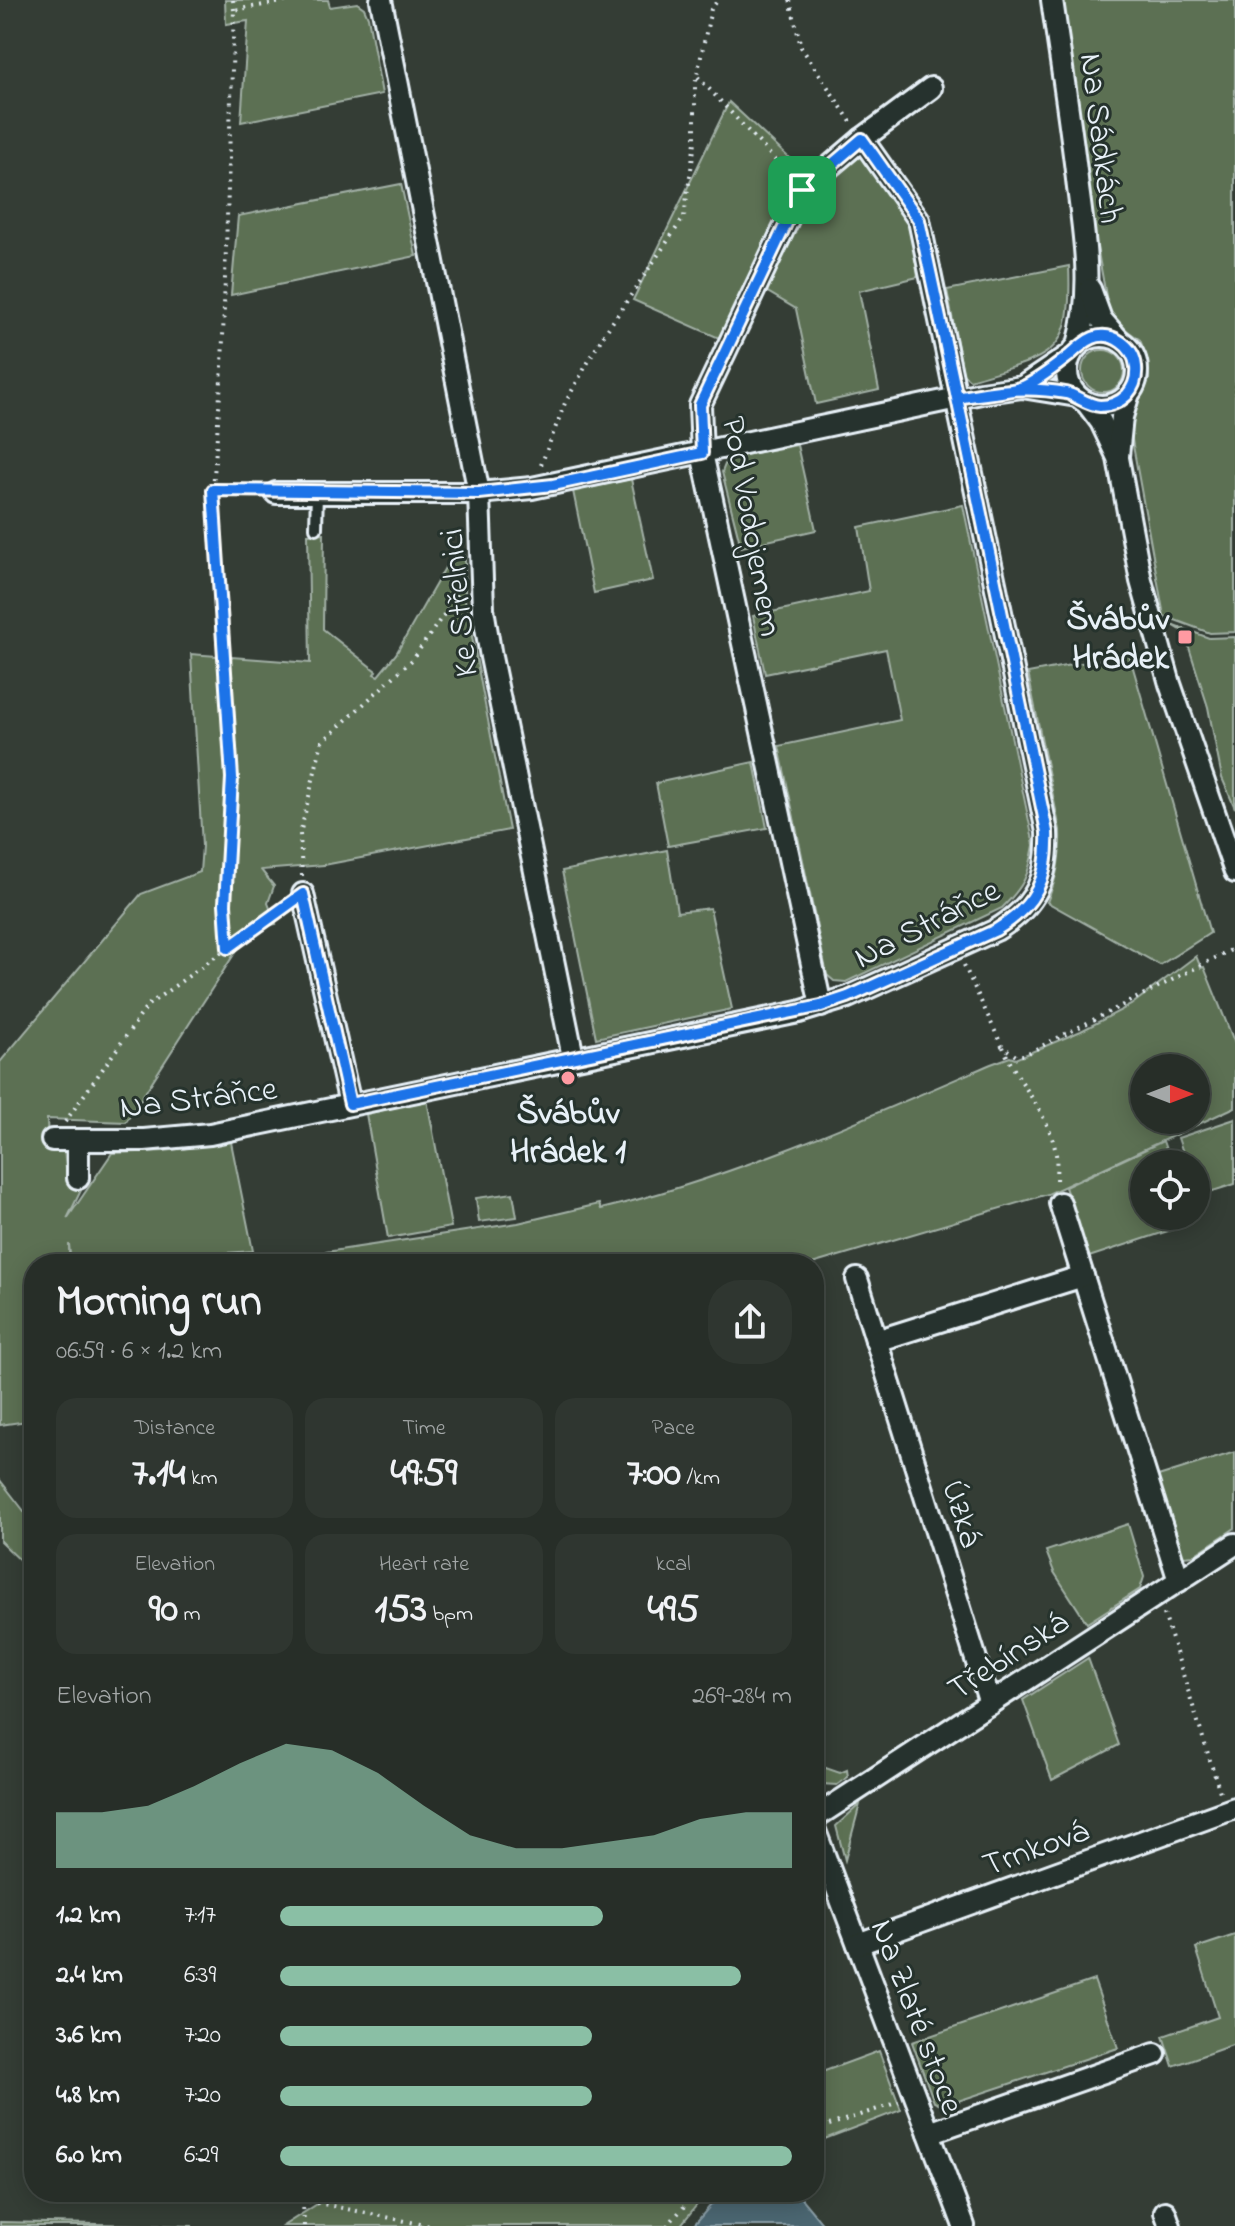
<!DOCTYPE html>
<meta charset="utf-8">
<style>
:root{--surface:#272e28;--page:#2f3630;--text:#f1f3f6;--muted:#a4a8a8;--line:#434a45;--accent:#8abfa5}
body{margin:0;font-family:"Indie Flower",sans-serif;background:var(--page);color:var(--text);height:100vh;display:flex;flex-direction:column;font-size:30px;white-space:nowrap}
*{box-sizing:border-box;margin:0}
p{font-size:26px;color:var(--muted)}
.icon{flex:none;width:44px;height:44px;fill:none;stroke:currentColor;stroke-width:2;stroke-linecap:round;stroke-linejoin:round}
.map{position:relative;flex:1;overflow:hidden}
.sheet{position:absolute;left:24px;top:1254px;width:800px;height:948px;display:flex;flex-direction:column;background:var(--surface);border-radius:32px;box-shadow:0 4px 20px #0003,0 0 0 2px var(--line)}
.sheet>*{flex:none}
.needle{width:52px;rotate:90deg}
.controls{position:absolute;left:1130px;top:1054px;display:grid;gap:16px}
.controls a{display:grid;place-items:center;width:80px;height:80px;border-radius:50%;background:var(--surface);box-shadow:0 4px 20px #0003,0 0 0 2px var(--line);font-size:40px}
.pin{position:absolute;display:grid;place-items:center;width:68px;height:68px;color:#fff;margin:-34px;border-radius:16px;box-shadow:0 4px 12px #0006}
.round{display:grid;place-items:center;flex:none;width:84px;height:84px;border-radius:32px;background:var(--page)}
.head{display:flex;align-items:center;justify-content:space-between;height:136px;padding:0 32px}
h1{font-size:44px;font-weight:700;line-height:60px}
.stats{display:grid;grid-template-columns:repeat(3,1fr);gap:12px;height:136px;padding:8px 32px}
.stats div{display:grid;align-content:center;border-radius:20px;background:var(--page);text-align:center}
.stats b{font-size:40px;font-weight:700}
.stats small{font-size:22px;font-weight:400}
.stats p{font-size:22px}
.chart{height:224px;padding:16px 32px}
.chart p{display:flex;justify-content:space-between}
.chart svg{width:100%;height:144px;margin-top:8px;fill:var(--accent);opacity:.7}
ul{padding:0 32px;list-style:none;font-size:26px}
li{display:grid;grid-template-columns:128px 96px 1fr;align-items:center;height:60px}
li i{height:20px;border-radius:10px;background:var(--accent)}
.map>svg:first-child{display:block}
</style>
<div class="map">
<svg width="1235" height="2226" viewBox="0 0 1235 2226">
<rect width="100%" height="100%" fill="#343d35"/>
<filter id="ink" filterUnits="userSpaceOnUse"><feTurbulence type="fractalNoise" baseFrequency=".0125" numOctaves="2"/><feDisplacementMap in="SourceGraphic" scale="16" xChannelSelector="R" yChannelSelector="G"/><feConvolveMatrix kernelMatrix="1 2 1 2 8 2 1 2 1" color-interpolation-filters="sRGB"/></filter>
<g filter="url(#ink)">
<g fill="#5c7053" stroke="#a2b0a6" stroke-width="2" fill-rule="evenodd">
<path d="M 225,0 L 328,0 L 330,7 L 357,3 L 364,8 L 368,17 L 382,94 L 241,122 L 248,21 L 226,24 Z"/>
<path d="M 1059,0 L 1235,0 L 1235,632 L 1210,633 L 1164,616 L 1128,418 L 1149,380 L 1148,361 L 1140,340 L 1110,318 L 1080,153 Z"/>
<path d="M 729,102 L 801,169 L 719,338 L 633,300 Z"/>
<path d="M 861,154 L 909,218 L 918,277 L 859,291 L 879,390 L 816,404 L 796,309 L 766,291 L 808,193 L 851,155 Z"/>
<path d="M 401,184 L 416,256 L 231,295 L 238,216 Z"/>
<path d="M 1069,266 C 1073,360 1050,355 970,380 L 963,374 L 947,290 Z"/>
<circle cx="1103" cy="371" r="21"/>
<path d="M 797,445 L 816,530 L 741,547 L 722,472 L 726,462 L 739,456 Z"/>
<path d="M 631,479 L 653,580 L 594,593 L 573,491 Z"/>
<path d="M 963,505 L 1034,845 C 1029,875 1024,886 1002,908 L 846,982 L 834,981 L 827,975 L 779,746 L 900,720 L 886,649 L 765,674 L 753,616 L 869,591 L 859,527 Z"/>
<path d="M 324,533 L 323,629 L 376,671 L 374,674 L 378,676 L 396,654 L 454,552 L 465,556 L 465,600 L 509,830 L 324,865 L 261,870 L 274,886 L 268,903 L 276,924 L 251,928 L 126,1122 L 47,1119 L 48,1141 L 64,1150 L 67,1177 L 88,1176 L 67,1219 L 112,1153 L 164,1151 L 231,1142 L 253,1251 L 71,1264 L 69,1244 L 69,1264 L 34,1264 L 34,1420 L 0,1425 L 0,1062 L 141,894 L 200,872 L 202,846 L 191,654 L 310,663 L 308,534 Z"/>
<path d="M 1171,624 L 1209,638 L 1235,637 L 1235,808 L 1222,778 L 1208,707 L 1184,632 Z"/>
<path d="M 1129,654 L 1210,933 L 1160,965 L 1047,902 C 1057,878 1061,857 1060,830 L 1028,673 Z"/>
<path d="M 754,762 L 767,828 L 668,846 L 656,783 Z"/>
<path d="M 667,850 L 677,912 L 710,908 L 732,1009 L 596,1038 L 562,871 Z"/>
<path d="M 1196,956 L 1201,968 L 1204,967 L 1235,1044 L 1235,1107 L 1048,1194 L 812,1264 L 138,1264 L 306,1255 L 518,1223 L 599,1204 L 601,1209 C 734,1177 864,1119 991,1064 L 1010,1057 L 1015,1059 L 1081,1031 L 1131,1005 ZM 1144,1068 L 1196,1068 L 1196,1120 L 1144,1120 Z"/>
<path d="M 427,1100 L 451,1227 L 388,1238 L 366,1114 Z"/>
<path d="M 1235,1119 L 1235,1184 L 1197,1196 L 1196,1164 L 1187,1164 L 1178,1138 Z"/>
<path d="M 1163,1141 L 1171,1164 L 1144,1164 L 1144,1216 L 1187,1216 L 1189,1224 L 1089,1257 L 1065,1187 Z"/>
<path d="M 513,1193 L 517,1217 L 479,1222 L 476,1198 Z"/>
<path d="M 1235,1452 L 1235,1528 L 1194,1555 L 1183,1556 L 1176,1547 L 1155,1477 Z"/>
<path d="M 0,1480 L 34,1524 L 26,1566 L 0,1541 Z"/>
<path d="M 1128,1524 L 1144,1577 L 1140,1589 L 1087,1623 L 1054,1572 L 1046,1551 Z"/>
<path d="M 1088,1658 L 1119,1745 L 1052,1780 L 1023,1700 Z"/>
<path d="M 814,1764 L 840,1773 L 847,1770 L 848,1777 L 837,1785 L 821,1784 L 814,1776 Z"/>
<path d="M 860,1804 L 845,1860 L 836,1826 Z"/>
<path d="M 1235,1935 L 1235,2044 L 1173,2066 L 1163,2036 L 1218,2017 L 1196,1948 Z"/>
<path d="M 1094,1980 L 1118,2048 L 943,2106 L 934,2102 L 912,2042 Z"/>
<path d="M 879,2051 L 901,2110 L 814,2143 L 814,2075 Z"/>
<path d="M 303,2192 L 707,2192 L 680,2226 L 283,2226 L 328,2197 L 303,2196 Z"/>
<path d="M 0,2222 L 193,2226 L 0,2226 Z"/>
</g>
<path fill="#4c6671" stroke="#8a9ea7" stroke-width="2" d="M 722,2192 L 796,2192 L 824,2226 L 693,2226 Z"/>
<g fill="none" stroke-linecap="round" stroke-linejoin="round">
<defs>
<path id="service" d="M 316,528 L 317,493"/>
<g id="minor">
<path d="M 381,0 L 479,493 L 483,609 L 491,657 L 573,1057"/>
<path d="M 1052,0 C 1061,63 1071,125 1078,188 C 1085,241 1093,292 1078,345"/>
<path d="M 1090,289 L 1101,319 L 1120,341"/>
<circle cx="1102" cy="371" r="35"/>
<path d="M 1022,387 L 1071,354"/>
<path d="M 1086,402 L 1101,422 L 1118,458 L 1141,581 L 1170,684 L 1235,872"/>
<path d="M 1118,456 L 1122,417 L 1129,393"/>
<path d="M 276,493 L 479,493 L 532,488 L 981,393 L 1022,387 L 1077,396"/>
<path d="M 303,894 L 350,1104"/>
<path d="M 821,1006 L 702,453 L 700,405 L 802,190 L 862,139 L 931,88"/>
<path d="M 52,1140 L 144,1140 L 210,1134 L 799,1012 L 848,997 L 996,930 C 1036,906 1049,878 1047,832 L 919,220 L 862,139"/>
<path d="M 78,1178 L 78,1140"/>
<path d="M 1060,1203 L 1179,1581"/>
<path d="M 857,1279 L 990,1704"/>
<path d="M 876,1341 L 1083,1276"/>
<path d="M 814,1818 L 1235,1544"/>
<path d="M 814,1828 L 964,2226"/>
<path d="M 858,1944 L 1235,1808"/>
<path d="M 929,2133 L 1155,2054"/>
<path d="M 1165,2212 L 1170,2226"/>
</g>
</defs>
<use href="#service" stroke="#e8f1f8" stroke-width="16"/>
<use href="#minor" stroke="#e8f1f8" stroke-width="26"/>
<g stroke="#e8f1f8" stroke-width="4" stroke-dasharray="2 6" stroke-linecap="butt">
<path d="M 233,0 L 234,10"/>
<path d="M 790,0 L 801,47 L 853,125"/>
<path d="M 698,77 L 790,176"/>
<path d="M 541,465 L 565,403 L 603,336 L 684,217 L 695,142 L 695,85 L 711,9 L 718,0"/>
<path d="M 213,490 L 232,778 L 225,904 L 228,946"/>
<path d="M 258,492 L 213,490 L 222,367 L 234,10 L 294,0"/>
<path d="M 302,876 L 300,834 L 322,742 L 412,660 L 463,587"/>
<path d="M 964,965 L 1002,1046 L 1016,1056 L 1024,1055 L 1235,948"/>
<path d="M 1003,1047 C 1018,1084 1050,1114 1056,1154 C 1057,1164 1056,1175 1056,1185"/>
<path d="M 65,1122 L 148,1005 L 288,905"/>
<path d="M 1164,1614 L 1220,1792"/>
<path d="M 814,2130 L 899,2102"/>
<path d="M 304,2226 L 303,2200 L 430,2226"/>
<path d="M 667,2226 L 697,2192"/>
</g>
<use href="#service" stroke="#26332d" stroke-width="10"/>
<use href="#minor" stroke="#26332d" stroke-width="20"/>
</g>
</g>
<g fill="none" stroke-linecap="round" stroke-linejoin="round" filter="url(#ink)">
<defs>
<path id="route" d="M 802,190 L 700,405 L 702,453 L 553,485 L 479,493 L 213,490 L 232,778 L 225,904 L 228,948 L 303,894 L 350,1104 L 821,1006 L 848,997 L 996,930 C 1036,906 1049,878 1047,832 L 957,398 C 976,394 1008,393 1023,387 C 1039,380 1056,366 1069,356 C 1084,342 1099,327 1121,342 C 1130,348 1135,357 1136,367 C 1137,377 1134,387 1127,395 C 1119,403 1110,406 1100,406 C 1087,405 1078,396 1066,393 C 1028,386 995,390 957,398 L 919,220 L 862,139 L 802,190"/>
</defs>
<use href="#route" stroke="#fff" stroke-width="16"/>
<use href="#route" stroke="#1a73e8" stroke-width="10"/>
</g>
<g fill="#ff9aa2" stroke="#26332d" stroke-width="3">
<rect x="1177" y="629" width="16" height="16" rx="4"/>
<circle cx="568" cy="1078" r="8"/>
</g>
<g text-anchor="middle" stroke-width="6" stroke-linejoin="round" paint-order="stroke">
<g font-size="34" fill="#e8f1f8" stroke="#26332d">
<text transform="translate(1103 138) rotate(83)" y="12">Na Sádkách</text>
<text transform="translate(754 526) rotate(80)" y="12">Pod Vodojemem</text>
<text transform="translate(457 603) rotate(-96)" y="12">Ke Střelnici</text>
<text transform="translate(926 922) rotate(-27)" y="12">Na Stráňce</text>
<text transform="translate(198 1096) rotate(-7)" y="12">Na Stráňce</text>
<text transform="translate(964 1513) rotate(73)" y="12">Úzká</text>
<text transform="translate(1007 1654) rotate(-33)" y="12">Třebínská</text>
<text transform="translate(1035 1846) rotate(-20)" y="12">Trnková</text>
<text transform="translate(919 2016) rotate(69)" y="12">Na Zlaté stoce</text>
</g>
<g font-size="34" font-weight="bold" fill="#e8f1f8" stroke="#26332d" text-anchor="end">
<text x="1169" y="629">Švábův<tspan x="1169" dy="39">Hrádek</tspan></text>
<text x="568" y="1123" text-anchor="middle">Švábův<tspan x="568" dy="39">Hrádek 1</tspan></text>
</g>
</g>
</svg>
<div class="controls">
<a><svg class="needle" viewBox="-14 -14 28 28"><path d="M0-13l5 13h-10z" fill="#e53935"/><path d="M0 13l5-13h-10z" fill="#a4a8a8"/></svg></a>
<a><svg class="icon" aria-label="locate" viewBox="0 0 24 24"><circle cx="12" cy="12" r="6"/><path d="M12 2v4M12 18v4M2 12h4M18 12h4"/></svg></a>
</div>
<div class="pin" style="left:802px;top:190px;background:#1e9e55"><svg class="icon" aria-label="arrive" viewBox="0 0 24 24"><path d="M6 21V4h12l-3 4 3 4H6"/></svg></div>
<section class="sheet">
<div class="head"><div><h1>Morning run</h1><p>06:59 · 6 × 1.2 km</p></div><a class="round"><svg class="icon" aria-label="share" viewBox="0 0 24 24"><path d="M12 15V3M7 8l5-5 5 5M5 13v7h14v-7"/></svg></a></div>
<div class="stats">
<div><p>Distance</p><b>7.14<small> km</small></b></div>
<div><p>Time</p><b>49:59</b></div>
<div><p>Pace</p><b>7:00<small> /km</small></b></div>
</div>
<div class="stats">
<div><p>Elevation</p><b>90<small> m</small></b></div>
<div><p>Heart rate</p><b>153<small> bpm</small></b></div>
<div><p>kcal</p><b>495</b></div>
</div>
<div class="chart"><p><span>Elevation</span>269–284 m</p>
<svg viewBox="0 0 160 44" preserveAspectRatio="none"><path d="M0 44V27L10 27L20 25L30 19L40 12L50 6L60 8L70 15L80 25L90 34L100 38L110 38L120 36L130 34L140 29L150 27L160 27V44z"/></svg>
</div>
<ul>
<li><b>1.2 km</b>7:17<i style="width:63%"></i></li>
<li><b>2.4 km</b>6:39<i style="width:90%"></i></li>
<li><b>3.6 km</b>7:20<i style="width:61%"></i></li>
<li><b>4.8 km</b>7:20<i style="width:61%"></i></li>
<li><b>6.0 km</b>6:29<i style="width:100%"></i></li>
</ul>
</section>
</div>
